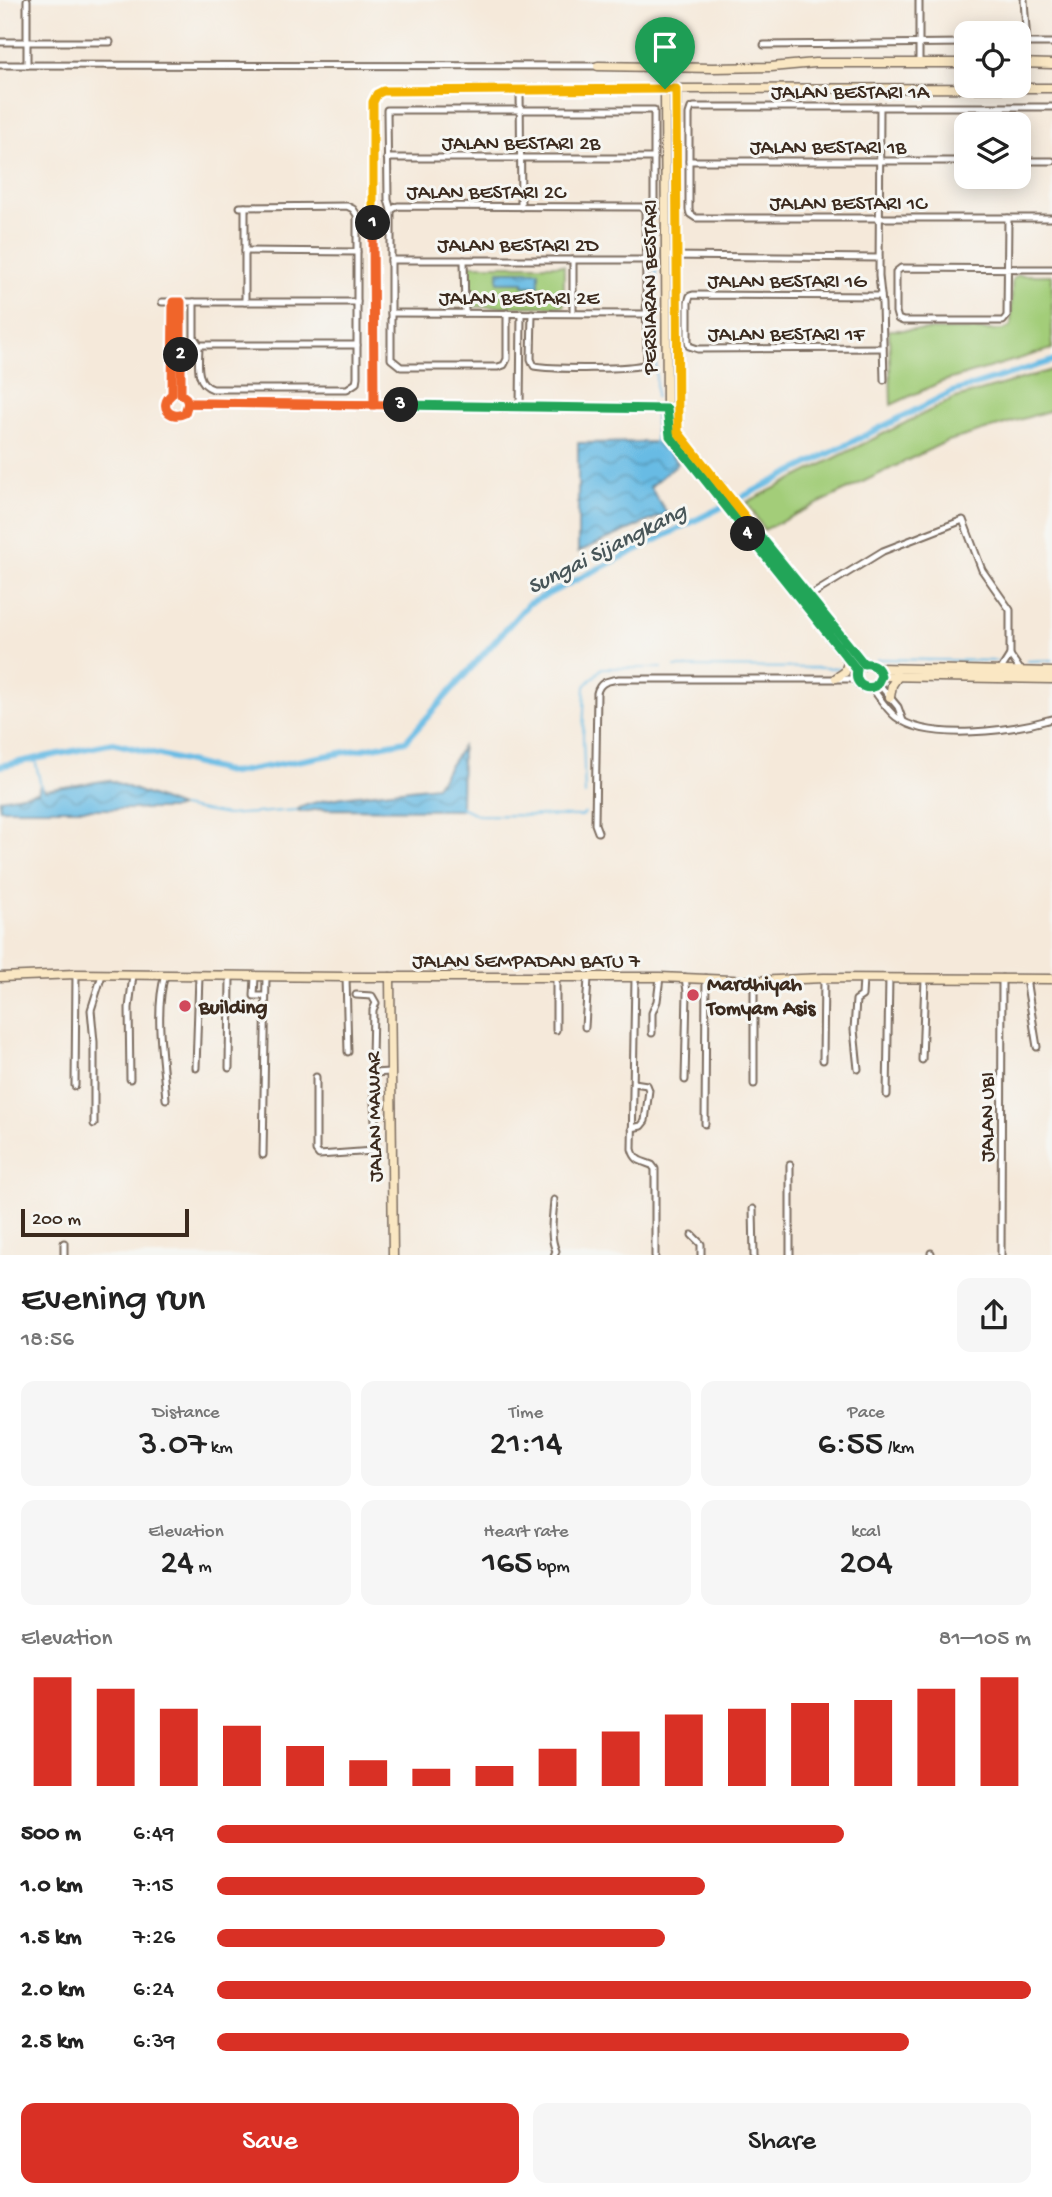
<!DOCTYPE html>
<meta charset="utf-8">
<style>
:root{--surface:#fff;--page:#f6f6f6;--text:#222;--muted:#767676;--accent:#d93025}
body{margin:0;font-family:"Gochi Hand",sans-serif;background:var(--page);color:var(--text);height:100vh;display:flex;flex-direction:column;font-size:26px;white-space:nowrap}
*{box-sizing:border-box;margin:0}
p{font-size:23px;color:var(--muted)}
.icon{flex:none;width:38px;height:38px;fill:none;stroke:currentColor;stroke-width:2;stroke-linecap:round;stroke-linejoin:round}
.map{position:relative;height:1255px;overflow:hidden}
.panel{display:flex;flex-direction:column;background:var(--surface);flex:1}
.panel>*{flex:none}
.controls{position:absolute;left:954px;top:21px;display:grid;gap:14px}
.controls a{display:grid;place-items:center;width:77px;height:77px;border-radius:14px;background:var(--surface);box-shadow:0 4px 18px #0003;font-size:35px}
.scale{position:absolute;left:21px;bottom:18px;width:168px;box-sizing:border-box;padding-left:7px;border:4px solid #3b2a1e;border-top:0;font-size:19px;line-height:24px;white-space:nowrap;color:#3b2a1e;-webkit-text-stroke:5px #f6f6f2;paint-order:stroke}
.pin{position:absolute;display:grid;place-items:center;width:60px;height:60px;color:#fff;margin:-72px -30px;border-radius:50% 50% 50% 0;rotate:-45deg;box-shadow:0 0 7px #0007}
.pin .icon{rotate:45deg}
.km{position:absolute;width:35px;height:35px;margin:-18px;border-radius:50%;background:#222;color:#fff;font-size:19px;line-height:35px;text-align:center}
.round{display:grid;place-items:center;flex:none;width:74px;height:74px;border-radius:14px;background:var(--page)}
.overview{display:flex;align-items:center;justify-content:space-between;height:119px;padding:0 21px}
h1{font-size:38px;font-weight:600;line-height:52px}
.figures{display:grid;grid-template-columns:repeat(3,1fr);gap:10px;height:119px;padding:7px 21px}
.figures div{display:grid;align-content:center;border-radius:14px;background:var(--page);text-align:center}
.figures b{font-size:35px;font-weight:600}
.figures small{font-size:19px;font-weight:400}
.figures p{font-size:19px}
.chart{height:196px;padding:14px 21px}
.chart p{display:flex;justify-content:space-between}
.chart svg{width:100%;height:126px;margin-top:7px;stroke:var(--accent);stroke-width:6}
.button{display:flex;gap:14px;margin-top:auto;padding:14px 21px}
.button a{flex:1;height:80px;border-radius:14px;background:var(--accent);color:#fff;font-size:28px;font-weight:600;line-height:80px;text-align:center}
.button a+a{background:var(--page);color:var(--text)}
ul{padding:0 21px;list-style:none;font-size:23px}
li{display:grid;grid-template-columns:112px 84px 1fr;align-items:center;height:52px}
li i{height:18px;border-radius:9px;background:var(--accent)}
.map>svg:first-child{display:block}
</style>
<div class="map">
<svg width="1052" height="1256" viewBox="0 0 1052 1256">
<defs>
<pattern id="water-waves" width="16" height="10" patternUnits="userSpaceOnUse" patternTransform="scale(1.75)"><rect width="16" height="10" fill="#68bbe4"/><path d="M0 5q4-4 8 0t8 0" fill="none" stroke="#5798b8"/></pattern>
</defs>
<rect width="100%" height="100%" fill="#f6f6f2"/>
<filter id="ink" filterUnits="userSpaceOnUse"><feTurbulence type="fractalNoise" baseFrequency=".0143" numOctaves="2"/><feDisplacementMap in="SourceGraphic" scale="14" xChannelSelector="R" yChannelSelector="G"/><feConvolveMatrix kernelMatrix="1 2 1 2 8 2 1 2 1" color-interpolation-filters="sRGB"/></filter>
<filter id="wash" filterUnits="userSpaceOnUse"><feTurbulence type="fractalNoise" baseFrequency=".00686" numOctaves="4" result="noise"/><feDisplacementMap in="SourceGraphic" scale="28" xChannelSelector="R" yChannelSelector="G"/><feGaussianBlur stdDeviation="1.57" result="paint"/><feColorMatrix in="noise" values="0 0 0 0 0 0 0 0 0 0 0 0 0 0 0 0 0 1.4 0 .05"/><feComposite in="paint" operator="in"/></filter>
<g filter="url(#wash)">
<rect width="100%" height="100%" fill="#f5e9da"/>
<g fill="#a3cd79" stroke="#6f7c4c" stroke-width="2">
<path d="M 467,265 L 564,265 L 564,306 L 467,307 Z"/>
<path d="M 1017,275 L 1052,275 L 1052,349 L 941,382 L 891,405 L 889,330 L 1004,330 L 1011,326 L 1012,280 Z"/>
<path d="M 1052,370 L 1052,410 L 945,442 L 764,530 L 747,502 L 953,399 Z"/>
</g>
<g fill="url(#water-waves)" stroke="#527281" stroke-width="2">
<path d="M 498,271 L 539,271 L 539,286 L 523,286 L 523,282 L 498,282 Z"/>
<path d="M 661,442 L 678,463 L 650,487 L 667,513 L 578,552 L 578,443 Z"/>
<path d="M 462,747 L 461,810 L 321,809 L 302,812 L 297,810 C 313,796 410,790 436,786 Z"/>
<path d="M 109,780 L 180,807 L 174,809 L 0,809 L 0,799 L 38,792 L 40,785 L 45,790 Z"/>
</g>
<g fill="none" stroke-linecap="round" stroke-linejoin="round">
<g stroke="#68bbe4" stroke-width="2">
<path d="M 656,397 L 656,252 L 660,250"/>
<path d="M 655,414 L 655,444"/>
<path d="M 877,659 L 1000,661"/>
<path d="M 1027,661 L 1052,660"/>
<path d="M 675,667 L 839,668"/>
<path d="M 35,759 L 41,787"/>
<path d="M 585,795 L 583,736 L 585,686 L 602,668 L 662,668"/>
<path d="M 459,806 L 478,815 L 582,816 L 585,813"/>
<path d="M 181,807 L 227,815 L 297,810"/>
</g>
<path stroke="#68bbe4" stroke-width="6" d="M 0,766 L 113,743 L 232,773 L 406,741 L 528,604 L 952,392 L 1052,361"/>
</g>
</g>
<g filter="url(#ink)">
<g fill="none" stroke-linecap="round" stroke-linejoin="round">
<defs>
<g id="street">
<path d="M 919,0 L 919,62"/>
<path d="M 1024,0 L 1027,43"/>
<path d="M 0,42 L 110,42"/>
<path d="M 1018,43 L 1052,43"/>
<path d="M 764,45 L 966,43"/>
<path d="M 0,65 L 598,66"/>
<path d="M 27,65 L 27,0"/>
<path d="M 520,89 L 521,207"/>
<path d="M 880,107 L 879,276 L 882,304 L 884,380"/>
<path d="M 1052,107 L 694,107 L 691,108 L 689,114 L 689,210 L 690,214 L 696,218 L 1052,218"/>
<path d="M 387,158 L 654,158"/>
<path d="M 689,161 L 966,161"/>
<path d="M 1018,161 L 1052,161"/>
<path d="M 245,207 L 245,302"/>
<path d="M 391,210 L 398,206 L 641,207 L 645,211"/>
<path d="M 1008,218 L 1007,316 L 1003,321 L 903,321 L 898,319 L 896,312 L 896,272 L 901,268 L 1052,269"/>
<path d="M 245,251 L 357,252"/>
<path d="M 668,256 L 879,258"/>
<path d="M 391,260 L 645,260"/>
<path d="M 464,260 L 465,313"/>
<path d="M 881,296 L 693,295 L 690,296 L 688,302 L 688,341 L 689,346 L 698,349 L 883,348"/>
<path d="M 162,302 L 357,302"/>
<path d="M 181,302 L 181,394"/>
<path d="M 194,302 L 194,337 L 199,345 L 357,345"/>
<path d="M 391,313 L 646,314"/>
<path d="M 507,313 L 507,359 L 504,365 L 498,367 L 401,367 L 391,359 L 391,210 L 388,200 L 387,110 L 654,110 L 654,202 L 652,208 L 645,211"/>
<path d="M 532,313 L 531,359 L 534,366 C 549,369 634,370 645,364 L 647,359 L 645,211"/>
<path d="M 573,313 L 573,260"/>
<path d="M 199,345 C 199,362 194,383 213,389 L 347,389 L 356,383 L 357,377 L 357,215 L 353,209 L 347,206 L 240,207"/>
<circle cx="176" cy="405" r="11"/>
<path d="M 172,394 L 172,302"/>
<path d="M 188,403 L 667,409"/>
<path d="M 374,405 L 373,102 L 377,94 L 389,90 L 665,89"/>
<path d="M 520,408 L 521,313"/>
<path d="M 808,597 L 883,551 L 963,520 L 982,570 L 1010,610 L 1010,655 L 1000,671"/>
<path d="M 1010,655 L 1021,671"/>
<path d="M 878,683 L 898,707 L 903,721"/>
<path d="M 872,688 C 879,697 887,710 896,717 C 930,743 1014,730 1052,719"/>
<path d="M 598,832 L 595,824 L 597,693 C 600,681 608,681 619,679 L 856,679"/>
<path d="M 165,975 C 154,1011 163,1061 166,1099"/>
<path d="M 255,977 L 254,996 L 265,996"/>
<path d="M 346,977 L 348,1052"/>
<path d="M 556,978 L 556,1030"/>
<path d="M 635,978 L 632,1149 C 635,1161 641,1161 652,1165 L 655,1169 L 655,1256"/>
<path d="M 1026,979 L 1037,1047"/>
<path d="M 585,1027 L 588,978"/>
<path d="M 652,1033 L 652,1013 L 657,1001 L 660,977"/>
<path d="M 823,1060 L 824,978"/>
<path d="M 922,1060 L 925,979"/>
<path d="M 196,1068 L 199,976"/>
<path d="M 229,1068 L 230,976"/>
<path d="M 858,1069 L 854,1030 L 856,1000 L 862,996 L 863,979"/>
<path d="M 373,1073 L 390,1072"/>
<path d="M 316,1077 L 316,1151 L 319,1155 L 373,1151 L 376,1143 L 372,1058 L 373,1010 L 376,1003 L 372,996 L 356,995"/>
<path d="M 130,1079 L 129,1008 L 133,975"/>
<path d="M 685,1080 L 687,992 L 685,977"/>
<path d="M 754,1084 L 754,981"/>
<path d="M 75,1086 L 76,974"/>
<path d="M 887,1095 L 889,978"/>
<path d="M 94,1124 L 94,1042 L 91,1010 L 102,975"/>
<path d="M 705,1124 L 706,978"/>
<path d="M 632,1128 L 641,1126 L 645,1121 L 649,1090 L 647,1085 L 634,1083"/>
<path d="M 263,1155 L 266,977"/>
<path d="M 790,1165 L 790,1256"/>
<path d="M 554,1200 C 553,1217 549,1236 556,1251 L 554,1256"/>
<path d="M 753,1209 L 754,1256"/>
<path d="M 692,1235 L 701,1244 L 701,1256"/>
<path d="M 64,1256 L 64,1243"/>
<path d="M 931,1256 L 931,1253"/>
<path d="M 1001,1256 L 1002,978"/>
</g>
<g id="secondary">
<path d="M 1018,63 L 1052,64"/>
<path d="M 598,66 L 713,68 L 771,67 L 815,63 L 966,63"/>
<path d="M 676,89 L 678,432 L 824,617 L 865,664"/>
<circle cx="868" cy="676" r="12"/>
<path d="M 878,668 L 1052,672"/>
<path d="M 857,671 L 670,436 L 667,409 L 665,89 L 1052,88"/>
<path d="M 881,676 L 1052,679"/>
<path d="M 836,678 L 845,672 L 849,660"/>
<path d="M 890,697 L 892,685 L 898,676"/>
<path d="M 0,977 L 76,974 L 346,977 L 660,977 L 754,981 L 824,978 L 1052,979"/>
<path d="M 390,977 L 393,1256"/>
</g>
</defs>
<use href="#street" stroke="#7c6d60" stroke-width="9"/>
<use href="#secondary" stroke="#7c6d60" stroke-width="11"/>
<use href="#street" stroke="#fff" stroke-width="5"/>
<use href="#secondary" stroke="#fae7c3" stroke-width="8"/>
</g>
</g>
<g fill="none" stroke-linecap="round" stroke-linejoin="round" filter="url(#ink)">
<defs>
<path id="split-1" d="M 373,223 L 373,102 L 377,94 L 383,91 L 665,89"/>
<path id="split-2" d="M 181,355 L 181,394 L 186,398 L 188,403 L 374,405 L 373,223"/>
<path id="split-3" d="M 181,355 L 181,302 L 173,302 L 172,394 C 158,405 169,421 185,413 L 188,403 L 401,405"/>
<path id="split-4" d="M 401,405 L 667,409 L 670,436 L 748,534"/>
<path id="split-5" d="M 748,534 L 857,670 C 854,683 864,691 876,686 L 881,676 C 879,667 873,663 864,664 L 753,527"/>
<path id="split-6" d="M 665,89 L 676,89 L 678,432 L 753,527"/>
</defs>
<use href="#split-1" stroke="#fff" stroke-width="14"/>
<use href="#split-2" stroke="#fff" stroke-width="14"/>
<use href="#split-3" stroke="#fff" stroke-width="14"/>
<use href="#split-4" stroke="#fff" stroke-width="14"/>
<use href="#split-5" stroke="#fff" stroke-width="14"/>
<use href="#split-6" stroke="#fff" stroke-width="14"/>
<use href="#split-1" stroke="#f5b400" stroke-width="9"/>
<use href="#split-2" stroke="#f0652b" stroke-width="9"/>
<use href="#split-3" stroke="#f0652b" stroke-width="9"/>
<use href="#split-4" stroke="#22a559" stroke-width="9"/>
<use href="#split-5" stroke="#22a559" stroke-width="9"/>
<use href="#split-6" stroke="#f5b400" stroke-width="9"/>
</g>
<g fill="#d1495b" stroke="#f6f6f2" stroke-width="2.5">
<circle cx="693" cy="995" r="7"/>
<circle cx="185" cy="1006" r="7"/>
</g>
<g text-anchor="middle" stroke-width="6" stroke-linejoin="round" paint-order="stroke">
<g font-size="21" fill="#3b2a1e" stroke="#f6f6f2">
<text x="850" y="98">JALAN BESTARI 1A</text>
<text x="521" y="149">JALAN BESTARI 2B</text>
<text x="828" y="153">JALAN BESTARI 1B</text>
<text x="486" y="198">JALAN BESTARI 2C</text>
<text x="848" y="209">JALAN BESTARI 1C</text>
<text x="518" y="251">JALAN BESTARI 2D</text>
<text x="787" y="287">JALAN BESTARI 1G</text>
<text transform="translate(649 287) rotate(-90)" y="7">PERSIARAN BESTARI</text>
<text x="519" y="304">JALAN BESTARI 2E</text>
<text x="786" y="340">JALAN BESTARI 1F</text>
<text x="526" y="967">JALAN SEMPADAN BATU 7</text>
<text transform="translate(373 1117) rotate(-91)" y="7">JALAN MAWAR</text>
<text transform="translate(986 1117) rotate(-90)" y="7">JALAN UBI</text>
</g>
<g font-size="21" font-weight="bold" fill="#3b2a1e" stroke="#f6f6f2" text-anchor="start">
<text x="707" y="990">Mardhiyah<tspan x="707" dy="24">Tomyam Asis</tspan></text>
<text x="199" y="1013">Building</text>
</g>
<g font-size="23" font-style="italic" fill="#485659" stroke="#f6f6f2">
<text transform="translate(606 547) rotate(-27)" y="8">Sungai Sijangkang</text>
</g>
</g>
</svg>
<div class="controls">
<a><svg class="icon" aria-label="locate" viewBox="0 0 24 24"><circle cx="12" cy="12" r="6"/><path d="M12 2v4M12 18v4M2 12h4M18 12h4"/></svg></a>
<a><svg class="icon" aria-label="layers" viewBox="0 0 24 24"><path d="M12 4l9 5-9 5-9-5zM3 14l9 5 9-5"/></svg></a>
</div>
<div class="scale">200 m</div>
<div class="pin" style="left:665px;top:89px;background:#1e9e55"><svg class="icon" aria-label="arrive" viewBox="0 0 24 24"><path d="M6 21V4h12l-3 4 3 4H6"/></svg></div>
<b class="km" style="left:373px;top:223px">1</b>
<b class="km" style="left:181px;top:355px">2</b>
<b class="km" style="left:401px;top:405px">3</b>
<b class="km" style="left:748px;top:534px">4</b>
</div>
<section class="panel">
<div class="overview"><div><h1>Evening run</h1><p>18:56</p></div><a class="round"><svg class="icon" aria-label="share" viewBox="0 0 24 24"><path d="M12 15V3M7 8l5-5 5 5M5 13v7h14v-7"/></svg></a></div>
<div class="figures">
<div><p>Distance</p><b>3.07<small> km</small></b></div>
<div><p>Time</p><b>21:14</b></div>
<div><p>Pace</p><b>6:55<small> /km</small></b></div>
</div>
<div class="figures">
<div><p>Elevation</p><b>24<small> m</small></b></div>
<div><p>Heart rate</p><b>165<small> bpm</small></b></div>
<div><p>kcal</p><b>204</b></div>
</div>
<div class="chart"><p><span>Elevation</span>81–105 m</p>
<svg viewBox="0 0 160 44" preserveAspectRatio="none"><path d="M5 44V6M15 44V10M25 44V17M35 44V23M45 44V30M55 44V35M65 44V38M75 44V37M85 44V31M95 44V25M105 44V19M115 44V17M125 44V15M135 44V14M145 44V10M155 44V6"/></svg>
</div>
<ul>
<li><b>500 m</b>6:49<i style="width:77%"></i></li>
<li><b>1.0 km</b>7:15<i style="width:60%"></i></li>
<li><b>1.5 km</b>7:26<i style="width:55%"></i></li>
<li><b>2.0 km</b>6:24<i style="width:100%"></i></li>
<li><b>2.5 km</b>6:39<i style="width:85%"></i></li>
</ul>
<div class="button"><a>Save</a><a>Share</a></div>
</section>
